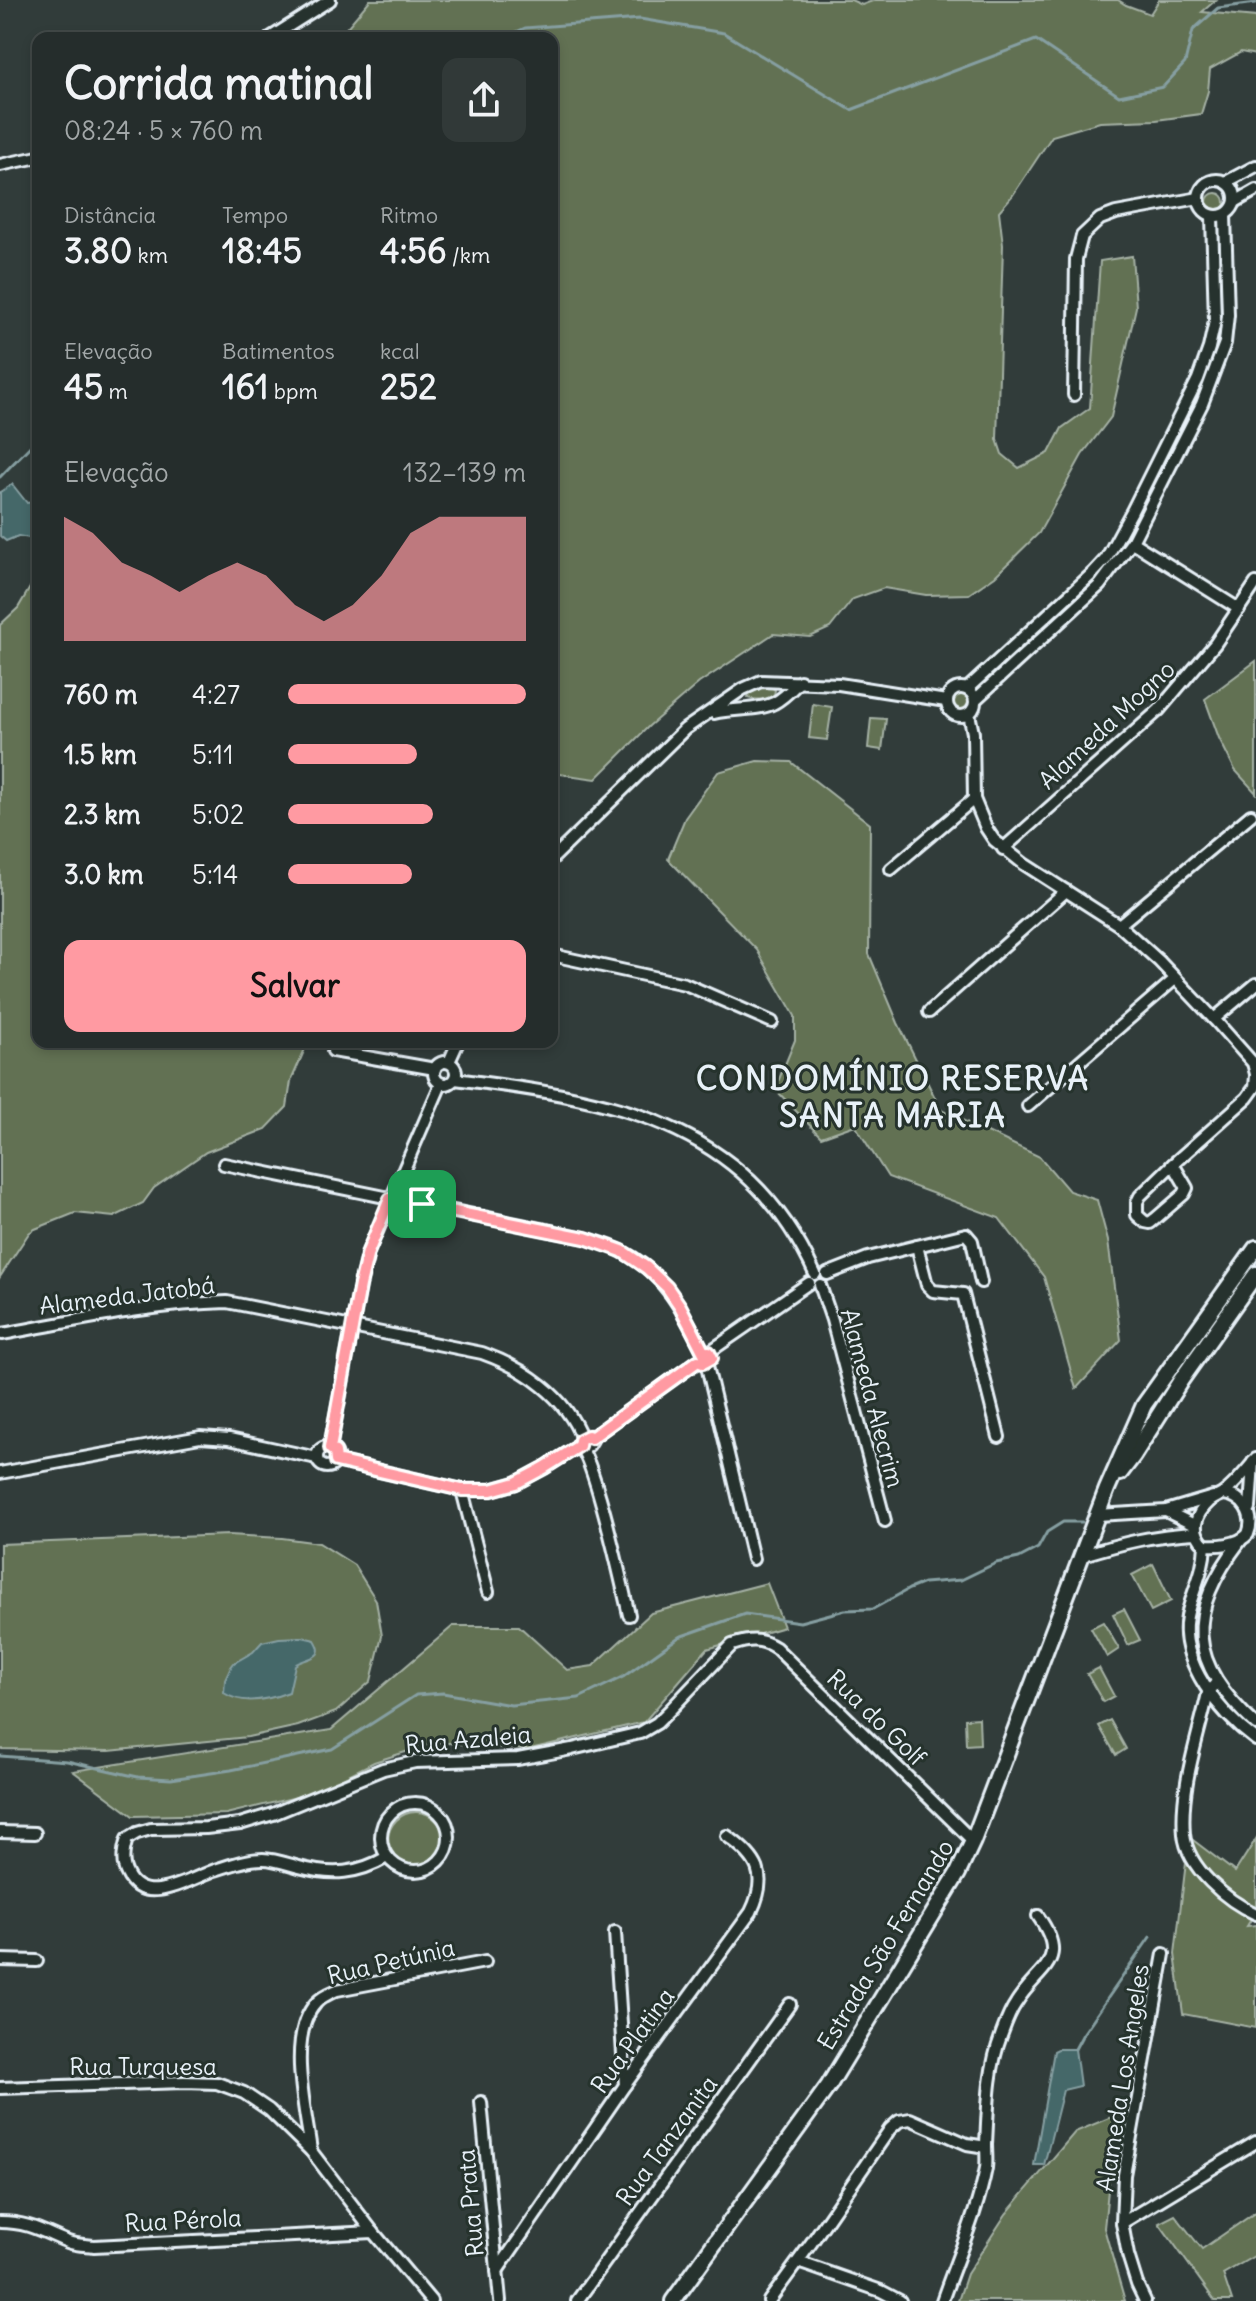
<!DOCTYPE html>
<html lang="pt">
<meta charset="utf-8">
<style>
:root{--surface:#252d2c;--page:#313938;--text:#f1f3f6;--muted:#a3a8a9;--line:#424948;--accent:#ff9aa2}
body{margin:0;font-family:Delius,sans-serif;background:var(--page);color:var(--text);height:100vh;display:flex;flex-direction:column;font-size:30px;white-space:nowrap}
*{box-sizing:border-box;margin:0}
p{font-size:26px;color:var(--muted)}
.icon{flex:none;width:44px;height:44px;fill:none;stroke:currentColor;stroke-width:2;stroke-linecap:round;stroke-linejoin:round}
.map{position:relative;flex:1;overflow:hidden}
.side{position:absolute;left:32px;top:32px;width:526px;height:1016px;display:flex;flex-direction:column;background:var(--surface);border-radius:16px;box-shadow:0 4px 12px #0003,0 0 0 2px var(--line)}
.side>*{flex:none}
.pin{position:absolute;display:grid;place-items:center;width:68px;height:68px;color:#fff;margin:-34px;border-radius:16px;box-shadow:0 4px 12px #0006}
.round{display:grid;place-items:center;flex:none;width:84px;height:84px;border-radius:16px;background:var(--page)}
.head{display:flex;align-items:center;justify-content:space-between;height:136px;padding:0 32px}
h1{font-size:44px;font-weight:700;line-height:60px}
.metrics{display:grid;grid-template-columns:repeat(3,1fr);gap:12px;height:136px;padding:8px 32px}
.metrics div{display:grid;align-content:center}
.metrics b{font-size:34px;font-weight:700}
.metrics small{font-size:22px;font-weight:400}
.metrics p{font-size:22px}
.chart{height:224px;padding:16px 32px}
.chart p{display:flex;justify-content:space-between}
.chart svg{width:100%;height:144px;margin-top:8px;fill:var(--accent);opacity:.7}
.primary-button{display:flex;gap:16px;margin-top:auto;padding:16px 32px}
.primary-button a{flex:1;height:92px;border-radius:16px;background:var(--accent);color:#111;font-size:32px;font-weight:700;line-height:92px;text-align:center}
ul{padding:0 32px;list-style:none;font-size:26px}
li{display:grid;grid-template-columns:128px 96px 1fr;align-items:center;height:60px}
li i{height:20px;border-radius:10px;background:var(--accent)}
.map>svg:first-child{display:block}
</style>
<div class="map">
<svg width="1256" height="2301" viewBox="0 0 1256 2301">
<rect width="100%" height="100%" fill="#313c3a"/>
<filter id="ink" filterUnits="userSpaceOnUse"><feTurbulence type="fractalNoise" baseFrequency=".0125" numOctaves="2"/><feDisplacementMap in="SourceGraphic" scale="16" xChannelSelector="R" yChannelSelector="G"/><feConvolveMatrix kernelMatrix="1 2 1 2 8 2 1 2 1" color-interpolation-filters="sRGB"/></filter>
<g filter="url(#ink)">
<g fill="#627152" stroke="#a5b1a5" stroke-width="2">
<path d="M 370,0 L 851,0 L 862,5 L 875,0 L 1118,0 L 1126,5 L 1150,14 L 1159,0 L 1216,0 L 1202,12 L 1256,17 L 1256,55 L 1241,52 L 1210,69 L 1208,91 L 1201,114 L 1156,120 L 1100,122 L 1052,136 L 1013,195 L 999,211 L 1003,245 L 997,439 L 1002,454 L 1019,468 L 1049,453 L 1062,428 L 1090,408 L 1100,261 L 1132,256 L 1136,307 L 1111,417 L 1082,455 L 1039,533 L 995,576 L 969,594 L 926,595 L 884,588 L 853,599 L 830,628 L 810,637 L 773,634 L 699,683 L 649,726 L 596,779 L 552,773 L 552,38 L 338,38 Z"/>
<circle cx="1216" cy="202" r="9"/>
<path d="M 1109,561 L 1111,563 L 1089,588 L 989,676 C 1028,637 1072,603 1109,561 Z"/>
<path d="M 38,574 L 38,1042 L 308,1042 L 291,1081 L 287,1107 L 266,1129 L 206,1152 L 154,1188 L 143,1203 L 114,1217 L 75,1213 L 35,1229 L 29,1233 L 0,1277 L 0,625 L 18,608 Z"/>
<path d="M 1256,661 L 1256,793 L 1235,770 L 1219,738 L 1205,699 Z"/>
<path d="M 771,687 L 775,690 L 774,695 C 765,700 757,701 748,698 L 749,692 L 758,688 Z"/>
<circle cx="961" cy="701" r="9"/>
<path d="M 813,704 L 832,707 L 827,740 L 809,738 Z"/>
<path d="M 871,718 L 886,719 L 882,750 L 868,748 Z"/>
<path d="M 757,761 L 791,762 L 870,824 L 869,954 L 898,1023 L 941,1110 L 1040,1157 L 1069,1191 L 1097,1200 L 1108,1241 L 1121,1340 L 1076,1389 L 1044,1277 L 999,1218 L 888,1177 L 855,1125 L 821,1137 L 775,1089 L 795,1040 L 795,1016 L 757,950 L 668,859 L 685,818 L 718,772 Z"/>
<path d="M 229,1535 L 282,1538 L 319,1543 L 354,1565 L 376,1600 L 382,1636 L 371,1681 L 336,1712 L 298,1726 L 248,1737 L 109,1751 L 0,1749 L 0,1544 Z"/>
<path d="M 1153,1564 L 1171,1601 L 1151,1611 L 1132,1575 Z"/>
<path d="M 767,1583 L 784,1627 L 707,1649 L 644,1722 L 526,1750 L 437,1742 L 374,1762 L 313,1793 L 226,1814 L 133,1816 L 73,1771 L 331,1730 L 453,1626 L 519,1626 L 567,1670 L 593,1666 L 651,1613 Z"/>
<path d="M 1124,1609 L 1140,1640 L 1128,1645 L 1113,1614 Z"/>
<path d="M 1103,1622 L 1119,1649 L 1107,1657 L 1091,1628 Z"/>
<path d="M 1099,1668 L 1114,1696 L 1103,1702 L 1087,1674 Z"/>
<path d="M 979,1718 L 980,1744 L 966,1745 L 965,1719 Z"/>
<path d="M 1110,1720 L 1126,1749 L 1116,1755 L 1099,1726 Z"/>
<circle cx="416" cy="1840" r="28"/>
<path d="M 1189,1837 L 1235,1872 L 1256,1839 L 1256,1911 L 1247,1926 L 1256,1925 L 1256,2028 L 1183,2014 L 1175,1954 Z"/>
<path d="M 1116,2115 L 1104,2228 L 1125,2301 L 958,2301 L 967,2274 L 1006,2214 L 1075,2132 Z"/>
<path d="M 1256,2212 L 1256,2255 L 1223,2274 L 1232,2301 L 1215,2301 L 1159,2223 L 1175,2215 L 1202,2249 Z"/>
</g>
<g fill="#446869" stroke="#869fa2" stroke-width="2">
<path d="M 12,484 L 27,503 L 38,501 L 38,521 L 29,538 L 18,536 L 6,541 L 0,536 L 0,492 Z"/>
<path d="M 302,1637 L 315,1640 C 328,1660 305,1657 295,1665 L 289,1692 C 268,1700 243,1706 224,1693 L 225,1680 L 231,1667 L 234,1663 L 253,1652 L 262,1642 L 279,1638 Z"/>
<path d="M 1058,2049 L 1075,2049 L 1080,2086 L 1063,2090 L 1044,2165 L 1034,2165 L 1054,2051 Z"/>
</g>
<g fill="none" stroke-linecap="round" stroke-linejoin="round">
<g stroke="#869fa2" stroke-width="3">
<path d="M 503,38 L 525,28 L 640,19 L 724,33 L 851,110 L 1036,40 L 1119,96 L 1163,87 L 1185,63 L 1193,30 L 1218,8 L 1256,3"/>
<path d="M 0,477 L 38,438"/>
<path d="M 0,1756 L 67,1761 L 138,1777 L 171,1779 L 231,1770 L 332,1749 L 416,1695 L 443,1693 L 511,1705 L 579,1698 L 623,1677 L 679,1637 L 745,1614 L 800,1622 L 845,1610 L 873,1609 L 909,1589 L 924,1583 L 961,1580 L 996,1563 L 1019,1558 L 1038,1548 L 1047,1532 L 1063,1522 L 1082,1522"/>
<path d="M 1075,2049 L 1083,2034 L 1150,1937"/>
</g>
<defs>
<g id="minor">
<path d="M 270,38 L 330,0"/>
<path d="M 0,165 L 38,157"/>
<circle cx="1217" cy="198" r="18"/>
<path d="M 1226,182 L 1256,166"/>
<path d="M 1235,202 L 1256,190"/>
<path d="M 1074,395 L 1076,259 L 1082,236 L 1100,219 L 1116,213 L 1199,198"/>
<path d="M 1132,542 L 1239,609"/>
<circle cx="961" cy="702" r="14"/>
<path d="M 967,689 L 1093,573 L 1106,559 L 1132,511 L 1198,379 L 1209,348 L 1215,321 L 1212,216"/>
<path d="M 975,700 L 1100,585 L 1132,542 L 1202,404 L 1225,343 L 1228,315 L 1225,215"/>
<path d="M 714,713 C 733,708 759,711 774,703 C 784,698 792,689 800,681"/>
<path d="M 969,714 L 973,733 L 974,799 L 986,828 L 994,840 L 1024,864 L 1119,925 L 1159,961 L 1214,1019 L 1253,1063 L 1256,1074"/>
<path d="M 1003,849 L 1159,710 L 1215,644 L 1256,583"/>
<path d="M 552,859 L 685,729 L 743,689 L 761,681 L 839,684 L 946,701"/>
<path d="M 891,869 L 974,799"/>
<path d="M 1119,925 L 1251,815"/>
<path d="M 552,955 L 685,984 L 772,1022"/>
<path d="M 929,1012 L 1066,891"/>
<path d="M 1214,1019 L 1256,984"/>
<path d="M 333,1051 L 435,1069"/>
<circle cx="445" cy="1073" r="11"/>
<path d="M 449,1062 L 458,1042"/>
<path d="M 455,1079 C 607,1098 745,1119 815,1274"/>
<path d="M 1028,1106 L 1175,979"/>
<path d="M 224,1164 L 585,1238 C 597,1242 610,1245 621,1251 C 664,1272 684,1312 704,1353"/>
<path d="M 1173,1164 L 1187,1188 L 1184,1194 L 1155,1219 L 1150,1223 L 1145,1222 L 1137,1215 L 1137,1202 L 1140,1196 Z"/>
<path d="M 1173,1164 L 1247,1098 L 1255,1087 L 1256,1076"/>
<path d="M 917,1246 L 927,1285 L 933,1291 L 963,1294 L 999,1437"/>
<path d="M 827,1274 L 868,1258 L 966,1234 L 972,1241 L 981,1282"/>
<path d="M 820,1285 L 832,1320 L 885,1521"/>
<path d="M 2,1334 C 76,1321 151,1304 227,1302 L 482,1353 C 524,1368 566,1396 582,1439"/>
<path d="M 709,1352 L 809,1283"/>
<path d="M 706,1362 L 753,1559"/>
<path d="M 591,1438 L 698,1361"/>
<circle cx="327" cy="1457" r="10"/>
<path d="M 330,1448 L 360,1285 L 368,1252 L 441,1084"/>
<path d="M 583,1448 L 589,1445 L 592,1440 L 590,1436 L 582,1439 L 578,1444 C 595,1459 622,1585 629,1615"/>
<path d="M 336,1461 L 462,1490 L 491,1490 L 516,1483 L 544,1468 L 579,1446"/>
<path d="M 0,1473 L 200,1437 L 229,1439 L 317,1458"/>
<path d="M 462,1490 L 488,1592"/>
<path d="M 1224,1494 C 1242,1496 1256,1514 1248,1534 C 1239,1545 1217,1546 1205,1545 C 1190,1531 1195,1515 1209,1502 C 1214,1497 1221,1496 1225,1492 C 1236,1483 1247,1470 1256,1459"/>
<path d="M 1250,1508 L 1253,1462"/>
<path d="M 1166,1511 L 1194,1525"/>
<path d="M 1097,1515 L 1166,1511 L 1213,1497"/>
<path d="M 1241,1540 C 1185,1614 1187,1662 1256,1725"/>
<path d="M 1205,1545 C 1204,1573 1192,1591 1187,1616 C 1178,1663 1221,1714 1256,1740"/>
<path d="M 1083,1555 C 1122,1543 1155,1535 1195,1533"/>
<path d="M 1217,1682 L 1208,1693 C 1198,1738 1180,1787 1184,1834 C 1187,1868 1227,1901 1256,1914"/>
<circle cx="415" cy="1837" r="34"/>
<path d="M 0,1832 L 35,1833"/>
<path d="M 387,1857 C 358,1874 332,1876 299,1867 C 288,1864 274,1859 263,1859 C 247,1859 230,1865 215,1870 C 192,1878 143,1909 127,1874 C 121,1863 123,1851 127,1839 L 137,1833 L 151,1829 L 206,1828 L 240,1824 L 273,1814 L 383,1769 L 415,1762 L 518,1759 L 572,1749 L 640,1733 L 657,1723 L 670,1710 L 732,1645 C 749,1639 761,1638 776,1648 L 973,1841"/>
<path d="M 615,1932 L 625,2085"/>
<path d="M 0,1960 L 37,1961"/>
<path d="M 0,2088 L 184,2082 L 217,2083 L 244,2093 L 269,2110 L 311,2151 L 373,2232 L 431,2301"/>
<path d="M 481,2102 L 500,2301"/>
<path d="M 311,2151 C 306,2110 286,2036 316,2003 C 321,1997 330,1993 337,1990 L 485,1962"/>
<path d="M 0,2222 C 29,2222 43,2232 68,2242 C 76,2245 86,2245 94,2246 L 373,2232"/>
<path d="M 1122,2223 L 1256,2142"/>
<path d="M 798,2262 L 881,2291 L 900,2301"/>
<path d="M 497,2271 L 625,2085 L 751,1912 C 769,1875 758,1858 727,1836"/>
<path d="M 577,2301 L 790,2004"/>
<path d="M 769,2301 L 812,2242 L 890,2129 L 899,2121 L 910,2119 L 967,2144 L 986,2147"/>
<path d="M 942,2301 C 956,2260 978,2211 986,2168 C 987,2160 986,2152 986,2144 C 988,2108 988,2070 1001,2036 C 1005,2025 1009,2013 1016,2003 C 1039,1966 1071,1963 1038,1916"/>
<path d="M 1145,2301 L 1137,2284 L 1128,2255 L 1122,2223 L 1124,2175 L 1164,1954"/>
</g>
<g id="secondary">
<path d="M 1120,1473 L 1133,1456 L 1181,1380 L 1256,1274"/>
<path d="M 673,2301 L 829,2085 L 958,1873 L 973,1841 L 1107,1489 L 1144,1405 L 1256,1248"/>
</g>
</defs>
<use href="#minor" stroke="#e8f1f8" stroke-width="16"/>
<use href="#secondary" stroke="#e8f1f8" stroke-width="20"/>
<use href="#minor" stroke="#26332d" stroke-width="10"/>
<use href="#secondary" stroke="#26332d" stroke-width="14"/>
</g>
</g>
<g fill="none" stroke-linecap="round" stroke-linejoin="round" filter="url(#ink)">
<defs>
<path id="route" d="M 390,1199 L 585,1238 L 622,1251 L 647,1268 L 667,1287 L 680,1306 L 704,1353 L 709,1352 L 712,1358 L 703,1363 L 698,1361 L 591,1438 L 588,1436 L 580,1440 L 579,1446 L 544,1468 L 516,1483 L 491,1490 L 462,1490 L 336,1461 L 335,1452 L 330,1448 L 360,1285 L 368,1252 Z"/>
</defs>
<use href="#route" stroke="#fff" stroke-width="16"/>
<use href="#route" stroke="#ff9aa2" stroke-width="10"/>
</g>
<g text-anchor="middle" stroke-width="6" stroke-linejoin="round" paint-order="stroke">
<g font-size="24" fill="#e8f1f8" stroke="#26332d">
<text transform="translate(1107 725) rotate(-43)" y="8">Alameda Mogno</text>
<text transform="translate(127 1296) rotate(-7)" y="8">Alameda Jatobá</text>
<text transform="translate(872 1398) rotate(75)" y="8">Alameda Alecrim</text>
<text transform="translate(876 1718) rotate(44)" y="8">Rua do Golf</text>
<text transform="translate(468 1740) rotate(-5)" y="8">Rua Azaleia</text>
<text transform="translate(886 1945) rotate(-59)" y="8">Estrada São Fernando</text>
<text transform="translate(391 1962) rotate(-13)" y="8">Rua Petúnia</text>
<text transform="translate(633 2041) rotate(-54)" y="8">Rua Platina</text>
<text x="143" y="2075">Rua Turquesa</text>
<text transform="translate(1123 2078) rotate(-81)" y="8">Alameda Los Angeles</text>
<text transform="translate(667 2141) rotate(-54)" y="8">Rua Tanzanita</text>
<text transform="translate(471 2203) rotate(-95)" y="8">Rua Prata</text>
<text transform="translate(183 2221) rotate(-3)" y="8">Rua Pérola</text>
</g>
<g font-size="32" font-weight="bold" letter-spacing="2" fill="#e8f1f8" stroke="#26332d">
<text x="893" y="1090">CONDOMÍNIO RESERVA<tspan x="893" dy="37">SANTA MARIA</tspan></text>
</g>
</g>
</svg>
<div class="pin" style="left:422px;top:1204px;background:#1e9e55"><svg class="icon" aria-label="arrive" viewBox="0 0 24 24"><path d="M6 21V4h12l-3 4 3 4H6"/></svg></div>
<section class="side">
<div class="head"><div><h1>Corrida matinal</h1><p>08:24 · 5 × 760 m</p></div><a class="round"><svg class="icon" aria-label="share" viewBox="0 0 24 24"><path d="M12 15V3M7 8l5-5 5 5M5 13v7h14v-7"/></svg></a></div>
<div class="metrics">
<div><p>Distância</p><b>3.80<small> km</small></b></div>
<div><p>Tempo</p><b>18:45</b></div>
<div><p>Ritmo</p><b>4:56<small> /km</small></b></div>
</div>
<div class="metrics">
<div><p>Elevação</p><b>45<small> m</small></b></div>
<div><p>Batimentos</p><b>161<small> bpm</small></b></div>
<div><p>kcal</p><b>252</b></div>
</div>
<div class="chart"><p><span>Elevação</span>132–139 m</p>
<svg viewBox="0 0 160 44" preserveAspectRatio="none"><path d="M0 44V6L10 11L20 20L30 24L40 29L50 24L60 20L70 24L80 33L90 38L100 33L110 24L120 11L130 6L140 6L150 6L160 6V44z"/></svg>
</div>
<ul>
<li><b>760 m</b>4:27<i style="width:100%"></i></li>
<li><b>1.5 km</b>5:11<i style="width:54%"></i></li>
<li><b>2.3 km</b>5:02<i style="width:61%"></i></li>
<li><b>3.0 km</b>5:14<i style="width:52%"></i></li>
</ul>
<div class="primary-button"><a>Salvar</a></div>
</section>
</div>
